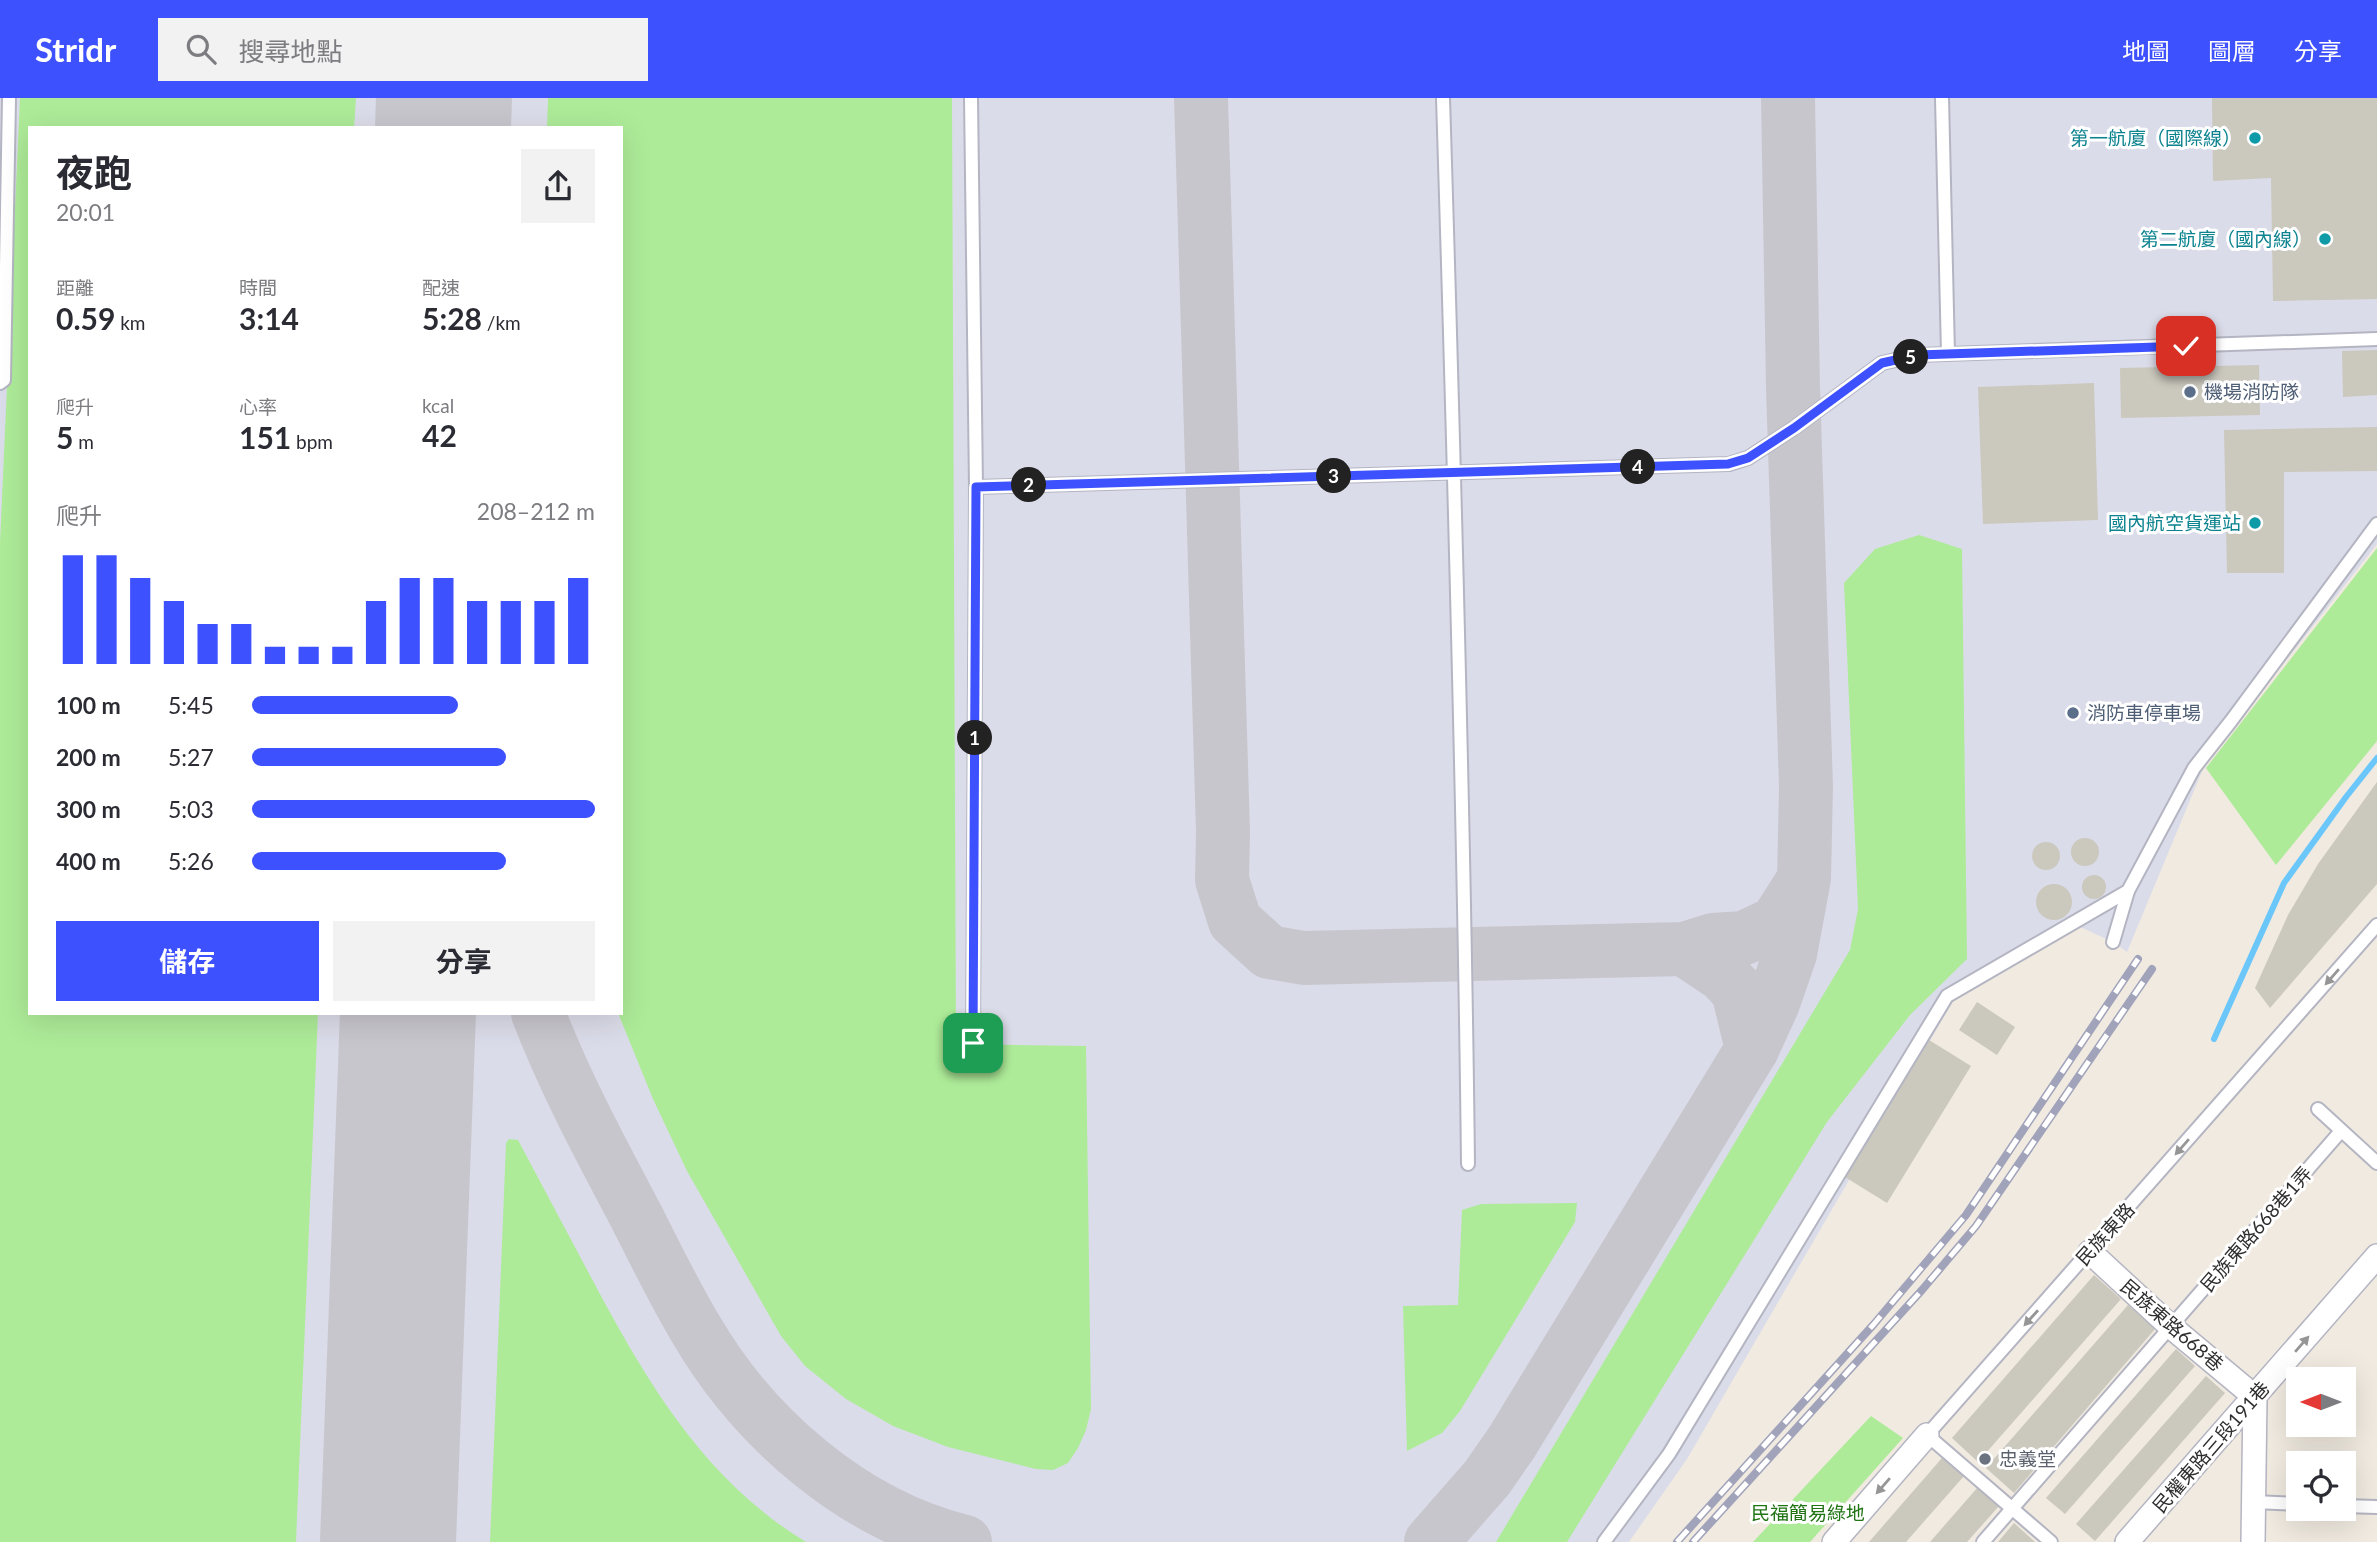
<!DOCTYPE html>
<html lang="zh-TW">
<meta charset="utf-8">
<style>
:root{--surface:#fff;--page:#f2f2f3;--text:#2b2b33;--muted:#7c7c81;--accent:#3e51ff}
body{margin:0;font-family:Lato,"Noto Sans TC",sans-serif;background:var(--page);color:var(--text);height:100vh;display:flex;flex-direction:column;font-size:26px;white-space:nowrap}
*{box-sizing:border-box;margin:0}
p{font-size:23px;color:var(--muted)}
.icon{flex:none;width:38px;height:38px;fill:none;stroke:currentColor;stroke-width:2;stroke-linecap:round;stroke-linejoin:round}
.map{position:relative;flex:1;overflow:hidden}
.details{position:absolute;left:28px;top:28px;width:595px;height:889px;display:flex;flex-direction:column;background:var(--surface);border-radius:0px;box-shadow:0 7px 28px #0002}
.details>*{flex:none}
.needle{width:46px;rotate:270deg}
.controls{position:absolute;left:2286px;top:1269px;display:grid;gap:14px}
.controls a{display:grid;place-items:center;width:70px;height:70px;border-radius:0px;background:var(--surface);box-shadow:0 7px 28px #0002;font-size:35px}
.pin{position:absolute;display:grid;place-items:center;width:60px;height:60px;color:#fff;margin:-30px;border-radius:14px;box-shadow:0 4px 10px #0006}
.km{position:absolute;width:35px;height:35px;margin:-18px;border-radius:50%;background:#222;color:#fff;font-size:19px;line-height:35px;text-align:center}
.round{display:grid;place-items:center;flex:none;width:74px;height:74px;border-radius:0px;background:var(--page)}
.head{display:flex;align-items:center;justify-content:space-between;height:119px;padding:0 28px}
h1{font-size:38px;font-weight:700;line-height:52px}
.stats{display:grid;grid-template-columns:repeat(3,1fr);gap:10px;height:119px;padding:7px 28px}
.stats div{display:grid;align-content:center}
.stats b{font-size:30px;font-weight:700}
.stats small{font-size:19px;font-weight:400}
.stats p{font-size:19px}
.chart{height:196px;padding:14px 28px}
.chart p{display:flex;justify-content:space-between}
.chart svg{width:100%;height:126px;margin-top:7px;stroke:var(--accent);stroke-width:6}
.button{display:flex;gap:14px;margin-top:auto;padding:14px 28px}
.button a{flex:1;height:80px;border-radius:0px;background:var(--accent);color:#fff;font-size:28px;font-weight:700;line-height:80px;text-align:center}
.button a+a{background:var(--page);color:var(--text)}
ul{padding:0 28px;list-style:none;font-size:23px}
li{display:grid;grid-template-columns:112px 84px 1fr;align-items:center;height:52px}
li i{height:18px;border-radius:9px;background:var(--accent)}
header{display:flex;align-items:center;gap:42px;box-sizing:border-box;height:98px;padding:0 35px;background:var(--accent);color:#fff}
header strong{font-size:33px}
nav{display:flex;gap:38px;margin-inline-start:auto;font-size:24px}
.search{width:490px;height:63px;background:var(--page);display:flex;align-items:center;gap:18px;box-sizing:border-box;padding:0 24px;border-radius:0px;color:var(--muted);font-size:26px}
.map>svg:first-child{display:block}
</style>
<header>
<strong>Stridr</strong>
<div class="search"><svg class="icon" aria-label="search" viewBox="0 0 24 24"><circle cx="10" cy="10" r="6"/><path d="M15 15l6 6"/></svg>搜尋地點</div>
<nav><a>地圖</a><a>圖層</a><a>分享</a></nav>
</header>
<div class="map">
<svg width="2377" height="1444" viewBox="0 0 2377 1444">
<rect width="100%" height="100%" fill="#f0eae0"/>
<path fill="#dbdce9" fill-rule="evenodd" d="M 0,0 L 2377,0 L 2377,446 L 2205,666 L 2127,854 L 2113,844 L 2078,828 L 1953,903 L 1687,1361 L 1629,1444 L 0,1444 ZM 30,30 L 621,30 L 621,915 L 30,915 Z"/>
<g fill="#adeb98">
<path d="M 20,0 L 356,0 L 354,30 L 30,30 L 30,915 L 318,915 L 296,1444 L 0,1444 L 0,444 Z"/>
<path d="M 548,0 L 952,0 L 956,946 L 1086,948 L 1091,1311 L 1086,1332 L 1078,1350 L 1068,1365 L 1053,1372 L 1036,1371 L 948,1349 L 893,1328 L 846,1301 L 805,1268 L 781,1238 L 687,1073 L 653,1001 L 618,915 L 621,915 L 621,30 L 547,30 Z"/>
<path d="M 1919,437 L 1962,451 L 1967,861 L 1910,917 L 1827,1024 L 1567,1444 L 1496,1444 L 1850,852 L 1858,811 L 1844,485 L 1875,451 Z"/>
<path d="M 2377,450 L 2377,643 L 2276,767 L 2206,670 Z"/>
<path d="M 509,1041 L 518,1042 C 543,1089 568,1136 593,1183 C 647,1284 704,1382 806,1444 L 490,1444 L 506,1045 Z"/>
<path d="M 1577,1105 L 1575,1124 L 1460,1313 L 1442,1335 L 1407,1353 L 1403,1208 L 1458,1207 L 1462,1112 L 1481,1106 Z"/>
<path d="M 1871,1318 L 1903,1340 L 1810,1444 L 1753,1444 Z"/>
</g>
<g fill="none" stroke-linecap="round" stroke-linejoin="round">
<path stroke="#6bc7fa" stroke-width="6" d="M 2214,941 L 2284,785 L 2346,699 L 2377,660"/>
<g stroke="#c8c6cd" stroke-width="54">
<path d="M 1201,0 L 1223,734 L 1222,782 L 1235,823 L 1269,854 L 1304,860 L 1684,851 L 1713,842 L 1744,840 L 1776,825 L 1803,783"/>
<path d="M 450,30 L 451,0"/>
<path d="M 1684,851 L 1723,877 L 1738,893 L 1752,951"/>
<path d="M 538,915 C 565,985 600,1050 635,1116 C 655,1155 674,1195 697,1233 C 754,1330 853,1417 965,1444"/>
<path d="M 1431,1444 L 1487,1380 L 1512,1344 L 1752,951 L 1773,905 L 1790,856 L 1804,780 L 1806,689 L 1793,290 L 1788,0"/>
</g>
<g stroke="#c8c6cd" stroke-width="136">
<path d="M 443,30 L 444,0"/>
<path d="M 388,1444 L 408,915"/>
</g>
</g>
<g fill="#cbc8be">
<path d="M 2212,0 L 2377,0 L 2377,201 L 2273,203 L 2271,80 L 2213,83 Z"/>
<path d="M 2377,252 L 2377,297 L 2343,299 L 2342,253 Z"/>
<path d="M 2259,267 L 2260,317 L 2121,320 L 2120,270 Z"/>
<path d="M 2094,285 L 2098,422 L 1983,426 L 1978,289 Z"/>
<path d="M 2377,329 L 2377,373 L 2284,374 L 2284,475 L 2227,475 L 2224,332 Z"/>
<path d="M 2377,684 L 2377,786 L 2270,910 L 2255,890 L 2288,817 L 2318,766 Z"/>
<circle cx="2085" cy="754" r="14"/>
<circle cx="2046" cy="758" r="14"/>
<circle cx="2094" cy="789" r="12"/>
<circle cx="2054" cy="804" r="18"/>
<path d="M 1977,904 L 2015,929 L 1997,957 L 1959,932 Z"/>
<path d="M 1929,942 L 1971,968 L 1887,1105 L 1845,1079 Z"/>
<path d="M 2094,1177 L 2121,1201 L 1978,1364 L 1952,1340 Z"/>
<path d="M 2128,1207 L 2155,1231 L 2014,1395 L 1986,1370 Z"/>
<path d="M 2176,1251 L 2195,1268 L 2065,1416 L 2046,1400 Z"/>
<path d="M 2206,1278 L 2225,1295 L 2095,1443 L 2076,1426 Z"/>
<path d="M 1942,1360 L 1964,1378 L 1906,1444 L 1869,1444 Z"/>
<path d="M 1978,1389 L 1999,1408 L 1967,1444 L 1930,1444 Z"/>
<path d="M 2014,1425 L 2035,1444 L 1998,1444 Z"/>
</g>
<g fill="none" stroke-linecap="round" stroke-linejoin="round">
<defs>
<g id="lane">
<path d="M 971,0 L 976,389 L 973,945"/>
<path d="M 1443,0 C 1454,355 1464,710 1468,1066"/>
<path d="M 1942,0 L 1948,256"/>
<path d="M 0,285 L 4,282 L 9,0"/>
<path d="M 976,389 L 1729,366 L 1748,360 L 1794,330 L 1882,265 L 1918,257 L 2377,241"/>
<path d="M 2113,844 L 2128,793"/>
<path d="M 2318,1011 L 2377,1065"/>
<path d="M 2254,1404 L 2298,1406"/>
<path d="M 2343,1408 L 2377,1409"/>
<path d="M 1604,1444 L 1669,1356 L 1947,898 L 2128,793 L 2194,670 L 2231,623 L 2377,426"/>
<path d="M 1983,1444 L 2341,1033"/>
<path d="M 2051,1444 L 1927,1337 L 2377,827"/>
</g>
<g id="street">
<path d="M 2090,1154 L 2170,1228 L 2255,1299 L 2253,1444"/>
<path d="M 1834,1444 L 1927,1337"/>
<path d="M 2127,1444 L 2377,1158"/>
</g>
</defs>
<use href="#lane" stroke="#b4b5c2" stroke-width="16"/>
<use href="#street" stroke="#b4b5c2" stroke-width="26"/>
<use href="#lane" stroke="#fff" stroke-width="12"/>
<use href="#street" stroke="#fff" stroke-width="23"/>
<defs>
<g id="rail">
<path d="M 1677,1444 L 1874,1226 L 1966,1117 L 2138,861"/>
<path d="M 1693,1444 L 1922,1192 L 1976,1128 L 2152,871"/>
</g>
</defs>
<use href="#rail" stroke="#a1a3ba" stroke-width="8"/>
<use href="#rail" stroke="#fff" stroke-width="5" stroke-dasharray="16" stroke-linecap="butt"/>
</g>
<defs><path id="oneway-solid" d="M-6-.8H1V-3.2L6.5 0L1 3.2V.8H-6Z" transform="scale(1.75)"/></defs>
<g fill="#969696">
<use href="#oneway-solid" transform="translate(2332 879) rotate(131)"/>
<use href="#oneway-solid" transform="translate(2182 1049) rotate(131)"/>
<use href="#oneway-solid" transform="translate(2031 1220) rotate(132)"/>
<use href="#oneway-solid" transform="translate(2302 1246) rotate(-49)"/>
<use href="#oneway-solid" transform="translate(1883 1388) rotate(131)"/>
</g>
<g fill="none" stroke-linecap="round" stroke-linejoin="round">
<defs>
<path id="route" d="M 973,945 L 976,389 L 1728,366 L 1748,360 L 1794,330 L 1882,265 L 1918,257 L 2186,248"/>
</defs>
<use href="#route" stroke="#fff" stroke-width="14"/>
<use href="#route" stroke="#3e51ff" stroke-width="9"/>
</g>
<g fill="#0f9aa8" stroke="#fff" stroke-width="2.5">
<circle cx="2255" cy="40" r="7"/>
<circle cx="2325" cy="141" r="7"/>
<circle cx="2255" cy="425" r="7"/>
</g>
<g fill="#5c6f8a" stroke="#fff" stroke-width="2.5">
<circle cx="2190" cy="294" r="7"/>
<circle cx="2073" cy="615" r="7"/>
</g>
<circle fill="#6b7280" stroke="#fff" stroke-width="2.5" cx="1985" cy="1361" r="7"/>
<g text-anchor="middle" stroke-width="6" stroke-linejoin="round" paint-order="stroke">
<g font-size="19" fill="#0d838f" stroke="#fff" text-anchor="end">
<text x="2241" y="47">第一航廈（國際線）</text>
<text x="2311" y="148">第二航廈（國內線）</text>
<text x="2241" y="432">國內航空貨運站</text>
</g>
<g font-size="19" fill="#4e5e75" stroke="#fff" text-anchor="start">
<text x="2204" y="301">機場消防隊</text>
<text x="2087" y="622">消防車停車場</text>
</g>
<g font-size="19" fill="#2e2e2e" stroke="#fff">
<text transform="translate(2256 1131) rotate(-49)" y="7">民族東路668巷1弄</text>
<text transform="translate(2105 1136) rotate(-48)" y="7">民族東路</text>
<text transform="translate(2172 1227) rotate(41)" y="7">民族東路668巷</text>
<text transform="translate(2211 1349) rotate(-49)" y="7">民權東路三段191巷</text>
</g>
<g font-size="19" fill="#5b616d" stroke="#fff" text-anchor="start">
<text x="1999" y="1368">忠義堂</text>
</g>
<g font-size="19" fill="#207414" stroke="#fff">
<text x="1808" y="1422">民福簡易綠地</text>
</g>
</g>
</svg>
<div class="controls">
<a><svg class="needle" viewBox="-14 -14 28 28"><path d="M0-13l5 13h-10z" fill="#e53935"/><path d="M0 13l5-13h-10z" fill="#7c7c81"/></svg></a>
<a><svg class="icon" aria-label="locate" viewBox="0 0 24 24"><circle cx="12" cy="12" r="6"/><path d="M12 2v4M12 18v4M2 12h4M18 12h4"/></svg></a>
</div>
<div class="pin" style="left:973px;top:945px;background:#1e9e55"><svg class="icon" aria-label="arrive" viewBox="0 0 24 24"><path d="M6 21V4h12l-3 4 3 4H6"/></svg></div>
<div class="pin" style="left:2186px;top:248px;background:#d93025"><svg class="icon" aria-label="check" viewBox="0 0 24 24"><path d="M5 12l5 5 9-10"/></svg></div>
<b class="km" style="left:975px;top:640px">1</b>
<b class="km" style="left:1029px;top:387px">2</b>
<b class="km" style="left:1334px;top:378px">3</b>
<b class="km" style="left:1638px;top:369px">4</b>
<b class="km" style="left:1911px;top:259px">5</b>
<section class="details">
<div class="head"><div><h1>夜跑</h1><p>20:01</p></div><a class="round"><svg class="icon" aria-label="share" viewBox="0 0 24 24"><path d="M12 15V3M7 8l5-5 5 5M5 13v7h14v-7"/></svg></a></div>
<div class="stats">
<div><p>距離</p><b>0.59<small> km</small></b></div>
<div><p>時間</p><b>3:14</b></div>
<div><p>配速</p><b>5:28<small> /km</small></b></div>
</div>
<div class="stats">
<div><p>爬升</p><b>5<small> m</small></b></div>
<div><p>心率</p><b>151<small> bpm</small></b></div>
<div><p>kcal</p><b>42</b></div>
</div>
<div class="chart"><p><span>爬升</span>208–212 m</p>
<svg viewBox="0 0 160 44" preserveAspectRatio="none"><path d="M5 44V6M15 44V6M25 44V14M35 44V22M45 44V30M55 44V30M65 44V38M75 44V38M85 44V38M95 44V22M105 44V14M115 44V14M125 44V22M135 44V22M145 44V22M155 44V14"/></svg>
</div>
<ul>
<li><b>100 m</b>5:45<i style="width:60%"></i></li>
<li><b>200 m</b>5:27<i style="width:74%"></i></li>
<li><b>300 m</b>5:03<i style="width:100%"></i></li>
<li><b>400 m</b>5:26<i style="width:74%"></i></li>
</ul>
<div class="button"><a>儲存</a><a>分享</a></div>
</section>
</div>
